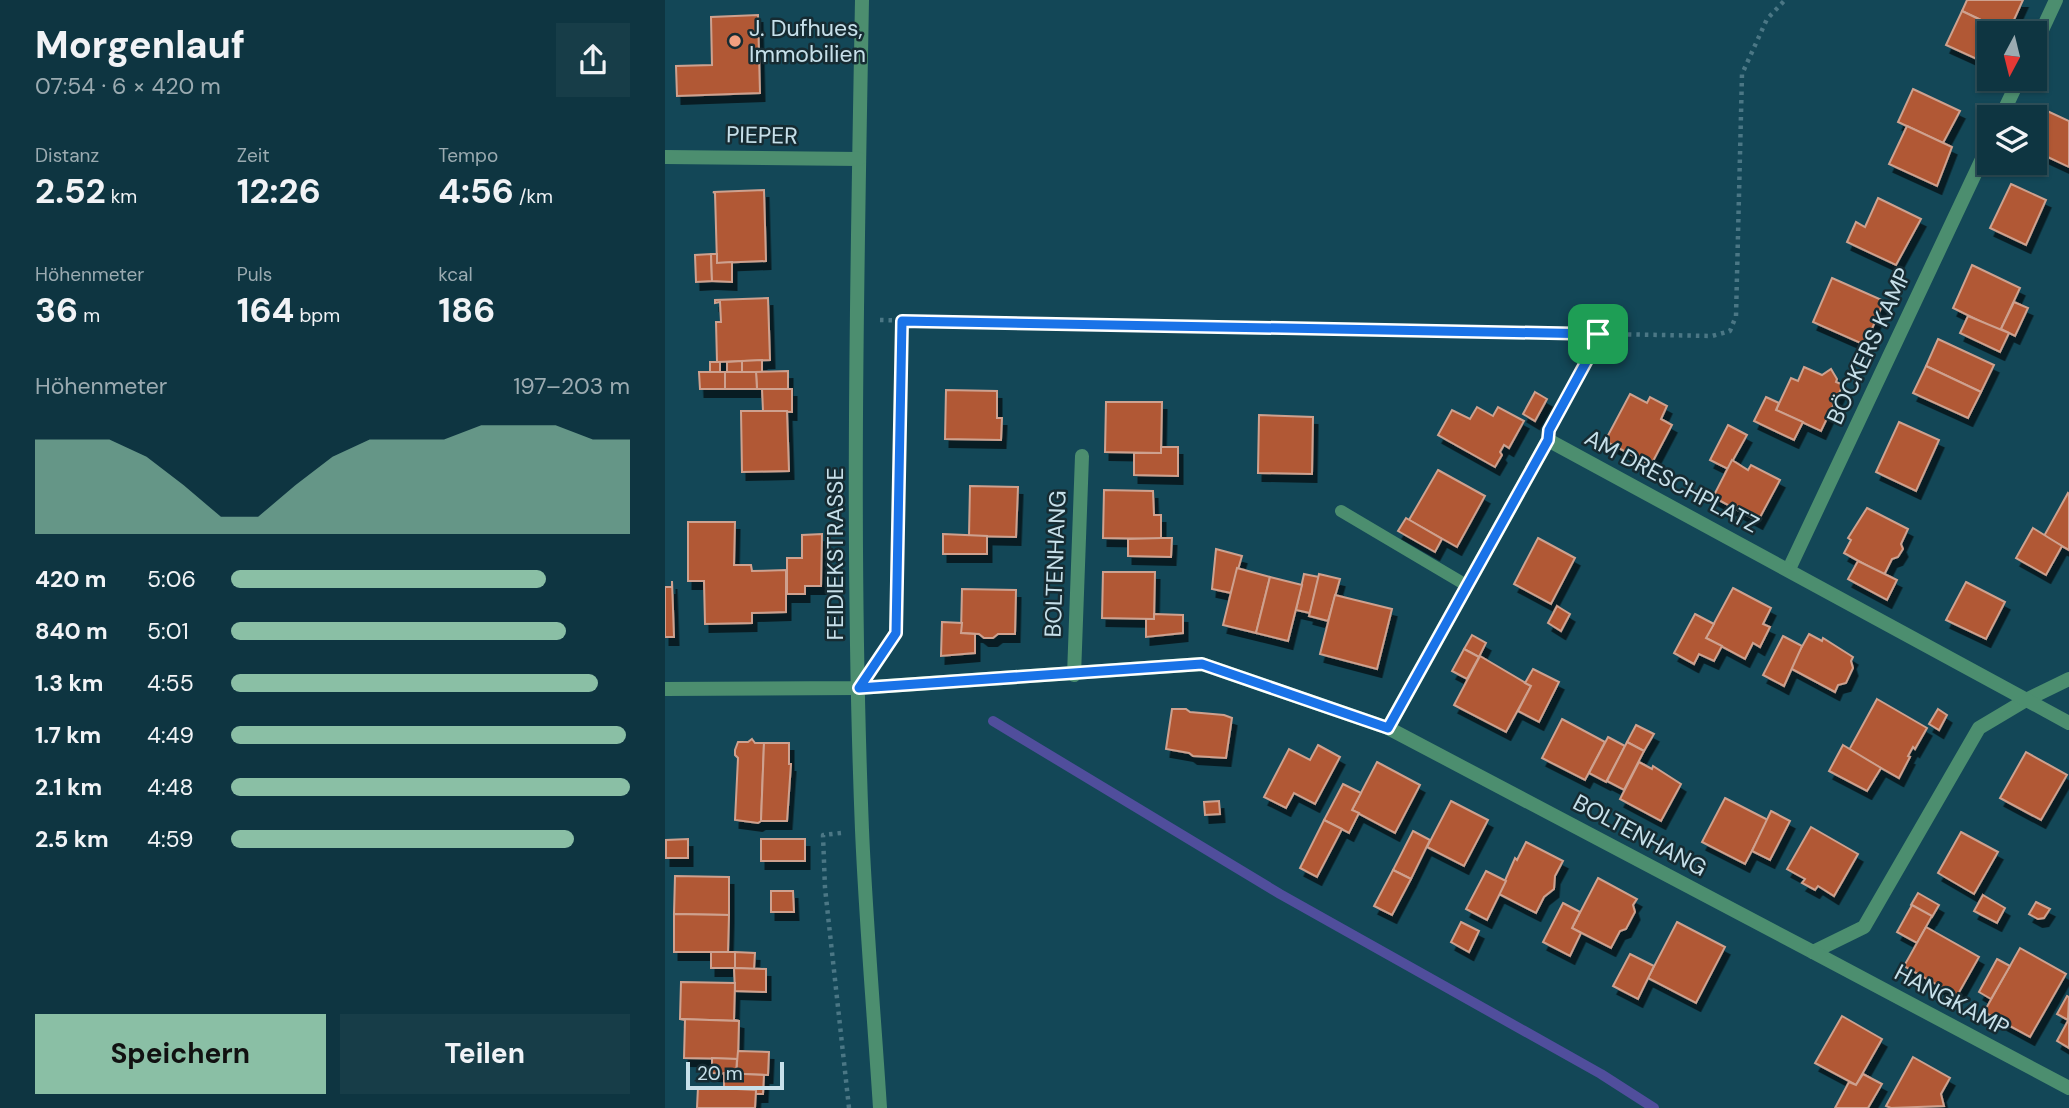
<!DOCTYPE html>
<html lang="de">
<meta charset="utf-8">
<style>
:root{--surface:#0e3541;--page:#173d48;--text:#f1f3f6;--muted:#9babb1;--line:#2e505a;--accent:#8abfa5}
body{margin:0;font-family:"DM Sans",sans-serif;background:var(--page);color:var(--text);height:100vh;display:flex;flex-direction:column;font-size:26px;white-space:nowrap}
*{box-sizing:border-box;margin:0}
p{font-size:23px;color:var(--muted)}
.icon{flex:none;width:38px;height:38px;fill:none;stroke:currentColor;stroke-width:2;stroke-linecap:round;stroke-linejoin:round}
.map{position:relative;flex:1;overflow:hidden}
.sheet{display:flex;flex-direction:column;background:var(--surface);width:665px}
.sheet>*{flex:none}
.needle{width:46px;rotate:187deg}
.fabs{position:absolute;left:1312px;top:21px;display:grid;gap:14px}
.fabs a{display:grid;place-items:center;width:70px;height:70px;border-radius:0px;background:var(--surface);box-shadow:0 2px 5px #0004,0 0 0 2px var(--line);font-size:35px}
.scale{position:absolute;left:21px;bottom:18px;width:98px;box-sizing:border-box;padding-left:7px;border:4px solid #c7e0ea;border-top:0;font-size:19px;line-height:24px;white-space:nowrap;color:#c7e0ea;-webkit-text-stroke:5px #162b32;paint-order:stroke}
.pin{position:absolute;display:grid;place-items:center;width:60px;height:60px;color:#fff;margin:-30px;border-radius:14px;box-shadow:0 4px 10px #0006}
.round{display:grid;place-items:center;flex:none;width:74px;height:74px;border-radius:0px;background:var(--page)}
.headline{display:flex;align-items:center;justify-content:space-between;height:119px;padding:0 35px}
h1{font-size:38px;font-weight:700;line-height:52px}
.stats{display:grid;grid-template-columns:repeat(3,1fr);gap:10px;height:119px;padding:7px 35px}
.stats div{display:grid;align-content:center}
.stats b{font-size:35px;font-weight:700}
.stats small{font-size:19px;font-weight:400}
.stats p{font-size:19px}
.chart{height:196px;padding:14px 35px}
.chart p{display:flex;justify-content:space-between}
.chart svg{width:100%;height:126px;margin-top:7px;fill:var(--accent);opacity:.7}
.primary-button{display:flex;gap:14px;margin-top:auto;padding:14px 35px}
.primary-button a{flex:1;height:80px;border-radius:0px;background:var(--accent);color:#111;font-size:28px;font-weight:700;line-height:80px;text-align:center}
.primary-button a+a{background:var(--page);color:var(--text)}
ul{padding:0 35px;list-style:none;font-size:23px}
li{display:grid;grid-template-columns:112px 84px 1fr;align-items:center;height:52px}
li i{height:18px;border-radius:9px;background:var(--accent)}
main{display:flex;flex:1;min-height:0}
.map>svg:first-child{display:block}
</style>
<main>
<section class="sheet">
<div class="headline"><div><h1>Morgenlauf</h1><p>07:54 · 6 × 420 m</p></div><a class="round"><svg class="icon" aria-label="share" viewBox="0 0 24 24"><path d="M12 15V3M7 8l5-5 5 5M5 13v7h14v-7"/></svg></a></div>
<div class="stats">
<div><p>Distanz</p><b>2.52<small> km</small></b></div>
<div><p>Zeit</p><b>12:26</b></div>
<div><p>Tempo</p><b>4:56<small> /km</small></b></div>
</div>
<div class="stats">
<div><p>Höhenmeter</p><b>36<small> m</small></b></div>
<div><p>Puls</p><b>164<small> bpm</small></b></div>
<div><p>kcal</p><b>186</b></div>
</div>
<div class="chart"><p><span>Höhenmeter</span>197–203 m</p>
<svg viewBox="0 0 160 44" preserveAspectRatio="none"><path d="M0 44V11L10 11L20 11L30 17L40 27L50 38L60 38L70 27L80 17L90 11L100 11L110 11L120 6L130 6L140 6L150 11L160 11V44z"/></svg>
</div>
<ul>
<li><b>420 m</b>5:06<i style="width:79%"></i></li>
<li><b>840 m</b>5:01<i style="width:84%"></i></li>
<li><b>1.3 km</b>4:55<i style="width:92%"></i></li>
<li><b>1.7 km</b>4:49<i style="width:99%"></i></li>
<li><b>2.1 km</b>4:48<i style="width:100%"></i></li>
<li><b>2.5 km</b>4:59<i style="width:86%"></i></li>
</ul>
<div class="primary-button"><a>Speichern</a><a>Teilen</a></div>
</section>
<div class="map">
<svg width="1404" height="1108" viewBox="0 0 1404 1108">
<defs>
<filter id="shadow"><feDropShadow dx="4.5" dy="8" stdDeviation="0" flood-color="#0009"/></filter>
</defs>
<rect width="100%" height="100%" fill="#134757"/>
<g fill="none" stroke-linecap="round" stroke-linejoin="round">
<path stroke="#504e9c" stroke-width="10" d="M 328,721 L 615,894 L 936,1074 L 989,1108"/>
</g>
<g fill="#b15935" stroke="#cea18f" stroke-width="2" filter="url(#shadow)">
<path d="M 1302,0 L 1358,0 L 1343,33 L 1297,11 Z"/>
<path d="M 1297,11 L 1343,33 L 1325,33 L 1325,65 L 1281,45 Z"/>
<path d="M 93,15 L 95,93 L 12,96 L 11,66 L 47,65 L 46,17 Z"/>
<path d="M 1248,89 L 1295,111 L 1278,143 L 1233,122 Z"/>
<path d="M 1380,110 L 1404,121 L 1404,167 L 1370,151 L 1370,131 Z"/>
<path d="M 1242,126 L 1287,147 L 1272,186 L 1224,164 Z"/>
<path d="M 1346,184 L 1381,200 L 1361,245 L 1325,228 Z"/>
<path d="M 99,190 L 101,261 L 52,263 L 50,193 L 48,192 Z"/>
<path d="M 1213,198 L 1256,219 L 1231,265 L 1182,242 L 1191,222 L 1200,227 Z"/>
<path d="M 46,254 L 47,281 L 31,282 L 30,255 Z"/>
<path d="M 46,254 L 52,254 L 52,263 L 67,262 L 67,282 L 47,281 Z"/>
<path d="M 1307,265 L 1355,288 L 1335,331 L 1288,308 Z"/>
<path d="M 1167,278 L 1219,301 L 1200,345 L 1148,322 Z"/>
<path d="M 103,298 L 105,360 L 52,362 L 51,322 L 56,322 L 55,302 L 50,303 L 50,300 Z"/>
<path d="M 1349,302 L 1363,308 L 1350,336 L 1336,329 Z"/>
<path d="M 1303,316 L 1344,333 L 1335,352 L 1295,333 Z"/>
<path d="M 1273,339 L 1329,365 L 1316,392 L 1261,366 Z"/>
<path d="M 97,360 L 97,372 L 77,372 L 77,361 Z"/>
<path d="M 77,361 L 77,372 L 62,372 L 62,362 Z"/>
<rect x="45" y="362" width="10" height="10"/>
<path d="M 1261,366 L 1316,392 L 1303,418 L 1248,393 Z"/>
<path d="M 1139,367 L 1157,375 L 1166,369 L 1172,379 L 1171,382 L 1178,385 L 1156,431 L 1111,410 L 1126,378 L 1133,381 Z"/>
<path d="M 123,371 L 123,389 L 92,389 L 91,372 Z"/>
<path d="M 34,372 L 60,372 L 60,389 L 35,389 Z"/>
<path d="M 60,372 L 91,372 L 92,389 L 60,389 Z"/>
<path d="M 97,389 L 127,389 L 127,412 L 98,411 Z"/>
<path d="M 281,390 L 332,391 L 332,418 L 337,418 L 336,440 L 280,439 Z"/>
<path d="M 870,392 L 882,399 L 870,421 L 858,414 Z"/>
<path d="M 965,394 L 982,403 L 985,397 L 1002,406 L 996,419 L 1007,425 L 986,465 L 940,441 Z"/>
<path d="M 1101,397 L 1114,403 L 1111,410 L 1138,422 L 1129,440 L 1089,421 Z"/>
<path d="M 441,402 L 497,402 L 496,453 L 440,452 Z"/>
<path d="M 812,407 L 828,416 L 833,407 L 859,421 L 844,448 L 839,445 L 835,452 L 837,455 L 830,467 L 773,435 L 787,410 L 805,419 Z"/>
<path d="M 76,411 L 122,411 L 124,471 L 77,472 Z"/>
<path d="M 594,415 L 648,417 L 647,474 L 593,473 Z"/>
<path d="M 1234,422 L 1274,440 L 1251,491 L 1211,472 Z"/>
<path d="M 1063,425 L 1082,435 L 1063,469 L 1045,460 Z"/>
<path d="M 496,447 L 513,447 L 513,476 L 469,475 L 469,453 L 496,453 Z"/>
<path d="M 1067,460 L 1083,470 L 1086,465 L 1115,480 L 1093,521 L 1048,497 Z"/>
<path d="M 773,470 L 820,496 L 792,547 L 744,520 Z"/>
<path d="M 305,486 L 353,487 L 351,537 L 304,536 Z"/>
<path d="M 439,490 L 488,491 L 489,515 L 496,515 L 496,539 L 438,538 Z"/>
<path d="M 1403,493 L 1404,494 L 1404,550 L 1379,536 Z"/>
<path d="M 1202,508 L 1243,529 L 1236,544 L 1238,549 L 1233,557 L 1227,559 L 1219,575 L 1179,553 L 1186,540 L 1183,538 Z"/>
<path d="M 741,518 L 777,539 L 770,552 L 733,531 Z"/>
<path d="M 23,522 L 70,522 L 69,565 L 86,565 L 87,571 L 121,570 L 121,612 L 87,613 L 87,623 L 40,624 L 39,581 L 23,581 Z"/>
<path d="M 1368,528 L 1397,546 L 1381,575 L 1351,558 Z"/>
<path d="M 157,534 L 156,586 L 140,586 L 140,594 L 122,594 L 122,558 L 137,558 L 137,535 Z"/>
<path d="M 278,534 L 322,536 L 322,554 L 278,554 Z"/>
<path d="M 496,538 L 507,538 L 506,557 L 463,556 L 463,539 Z"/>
<path d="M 873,538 L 910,558 L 886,604 L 849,584 Z"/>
<path d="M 551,549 L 577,556 L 566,593 L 547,589 Z"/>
<path d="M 1193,561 L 1232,580 L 1222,600 L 1183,579 Z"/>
<path d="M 572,568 L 605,577 L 591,633 L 558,625 Z"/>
<path d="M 438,572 L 490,572 L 489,619 L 437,618 Z"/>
<path d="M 639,574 L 654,577 L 645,613 L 631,610 Z"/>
<path d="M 654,574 L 675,579 L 663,621 L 644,616 Z"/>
<path d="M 605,577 L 637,585 L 623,641 L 591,633 Z"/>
<path d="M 7,581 L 9,637 L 0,637 L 0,587 L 7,587 Z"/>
<path d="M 1301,582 L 1340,602 L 1321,639 L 1281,620 Z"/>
<path d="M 1068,588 L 1106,608 L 1098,624 L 1105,627 L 1095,647 L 1088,643 L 1080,659 L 1041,638 Z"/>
<path d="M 297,589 L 351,590 L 350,634 L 333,634 L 328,638 L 319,638 L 314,634 L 296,633 Z"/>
<path d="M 670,595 L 727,609 L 712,669 L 655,654 Z"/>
<path d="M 892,606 L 905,614 L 896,631 L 883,623 Z"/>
<path d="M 489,614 L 518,615 L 518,633 L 481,637 L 481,619 L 489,619 Z"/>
<path d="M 1030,614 L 1049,624 L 1041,638 L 1057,646 L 1049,661 L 1034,654 L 1029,664 L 1009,653 Z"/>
<path d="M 277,622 L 297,623 L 296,633 L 310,634 L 310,653 L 276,656 Z"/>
<path d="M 1144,634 L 1157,641 L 1158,638 L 1188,657 L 1186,661 L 1188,668 L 1181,683 L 1173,685 L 1170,692 L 1125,668 Z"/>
<path d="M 807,635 L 821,643 L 814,657 L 799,649 Z"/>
<path d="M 1118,636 L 1137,646 L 1119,686 L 1098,675 Z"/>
<path d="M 799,649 L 814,657 L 802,679 L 787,671 Z"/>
<path d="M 815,656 L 866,686 L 841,732 L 789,705 Z"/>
<path d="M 868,669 L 894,682 L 874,722 L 853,711 L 866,686 L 860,683 Z"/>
<path d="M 1212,699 L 1262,728 L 1250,749 L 1248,747 L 1243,756 L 1245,757 L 1234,778 L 1184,750 Z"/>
<path d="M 507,709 L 521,709 L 525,712 L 559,715 L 567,718 L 561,758 L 528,756 L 524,753 L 501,749 Z"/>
<path d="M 1273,709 L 1282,715 L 1274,730 L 1264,724 Z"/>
<path d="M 897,719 L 940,742 L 920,780 L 877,758 Z"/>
<path d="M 971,725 L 989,734 L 979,751 L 962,742 Z"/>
<path d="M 943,737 L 960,746 L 941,782 L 924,773 Z"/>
<path d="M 87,739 L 90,743 L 99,743 L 96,821 L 93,823 L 70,820 L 73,758 L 70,755 L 70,750 L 73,742 L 83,742 Z"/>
<path d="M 962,742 L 979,751 L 959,790 L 942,781 Z"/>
<path d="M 99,743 L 124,743 L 124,764 L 126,764 L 122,821 L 96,821 Z"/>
<path d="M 653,745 L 675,757 L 650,804 L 629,793 L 621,808 L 599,797 L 624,749 L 645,760 Z"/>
<path d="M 1178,745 L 1216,768 L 1202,791 L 1164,771 Z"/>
<path d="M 1361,752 L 1402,775 L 1376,820 L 1335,798 Z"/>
<path d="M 712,762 L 755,785 L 730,833 L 687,810 Z"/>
<path d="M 974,762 L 987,769 L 988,766 L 1016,784 L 996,821 L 955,799 Z"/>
<path d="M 678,784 L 696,793 L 687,810 L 694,813 L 684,833 L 659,820 Z"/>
<path d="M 1060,798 L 1103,820 L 1080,864 L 1037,842 Z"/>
<path d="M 554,801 L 555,814 L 540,815 L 539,802 Z"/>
<path d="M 786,801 L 823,820 L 799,866 L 762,847 Z"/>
<path d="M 1106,811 L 1125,821 L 1105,860 L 1087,851 Z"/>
<path d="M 659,820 L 677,829 L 652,877 L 635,868 Z"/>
<path d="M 1146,827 L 1193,854 L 1169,896 L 1153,886 L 1150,890 L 1137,883 L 1140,879 L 1122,869 Z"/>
<path d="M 748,831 L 765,840 L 746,879 L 728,870 Z"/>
<path d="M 1296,832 L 1333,852 L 1309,894 L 1273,873 Z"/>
<path d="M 23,839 L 23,858 L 1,858 L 1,840 Z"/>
<rect x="96" y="839" width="44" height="22"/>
<path d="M 861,842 L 898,861 L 890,876 L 889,889 L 879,897 L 871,913 L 834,894 L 850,858 L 852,860 Z"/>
<path d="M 728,870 L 746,879 L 727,915 L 709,906 Z"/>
<path d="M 821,871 L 841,881 L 822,920 L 801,909 Z"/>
<path d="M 10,876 L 64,877 L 64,915 L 9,914 Z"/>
<path d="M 933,878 L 972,899 L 968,905 L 970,912 L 961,929 L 955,931 L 946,948 L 907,928 Z"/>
<path d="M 106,891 L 128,891 L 129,912 L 106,912 Z"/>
<path d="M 1253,893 L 1274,905 L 1267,917 L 1246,905 Z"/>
<path d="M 1318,895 L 1340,908 L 1332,923 L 1309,911 Z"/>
<path d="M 1371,902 L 1385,909 L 1379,918 L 1373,919 L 1364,914 Z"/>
<path d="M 898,903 L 915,912 L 907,928 L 916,933 L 905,956 L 878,942 Z"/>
<path d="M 1247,905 L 1267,916 L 1252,943 L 1232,932 Z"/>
<path d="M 9,914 L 64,915 L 63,952 L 9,952 Z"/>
<path d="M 796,922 L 814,931 L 804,952 L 786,942 Z"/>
<path d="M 1012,922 L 1060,947 L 1031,1003 L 983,978 Z"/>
<path d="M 1261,927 L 1314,957 L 1292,996 L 1239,966 Z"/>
<path d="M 1355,948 L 1401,974 L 1365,1037 L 1319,1012 Z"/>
<rect x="46" y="952" width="24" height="16"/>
<path d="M 70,952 L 90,953 L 89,969 L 70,968 Z"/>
<path d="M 965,954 L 989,966 L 973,999 L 948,986 Z"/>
<path d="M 1332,959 L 1345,966 L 1326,999 L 1314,992 Z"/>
<path d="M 69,968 L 101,969 L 101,992 L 70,991 Z"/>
<path d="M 16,982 L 70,983 L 69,1020 L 74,1021 L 15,1019 Z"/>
<path d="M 1402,996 L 1404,997 L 1403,1020 L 1392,1014 Z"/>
<path d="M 1177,1016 L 1217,1039 L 1191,1085 L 1150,1063 Z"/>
<path d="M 15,1019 L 74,1021 L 73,1059 L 19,1058 L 20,1020 Z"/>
<path d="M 1404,1019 L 1404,1048 L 1392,1041 Z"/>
<path d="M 73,1051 L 104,1052 L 103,1075 L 71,1074 Z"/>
<path d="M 1248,1057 L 1285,1078 L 1276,1094 L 1279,1106 L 1226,1108 L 1221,1106 Z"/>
<path d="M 47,1058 L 72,1059 L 71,1074 L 47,1073 Z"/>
<path d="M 59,1073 L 99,1075 L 98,1094 L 91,1094 L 91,1090 L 59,1088 Z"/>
<path d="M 1198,1074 L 1217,1084 L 1203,1108 L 1170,1108 L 1184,1082 L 1191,1085 Z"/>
<path d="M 33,1087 L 91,1090 L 90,1108 L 32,1108 Z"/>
</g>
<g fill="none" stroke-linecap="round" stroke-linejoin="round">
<g stroke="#4b7785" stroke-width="4.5" stroke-dasharray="3.5 5" stroke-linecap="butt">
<path d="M 215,320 L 1047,336 L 1065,331 L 1071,316 L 1077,74 L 1102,19 L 1120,0"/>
<path d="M 890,420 L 932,342 L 933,334"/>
<path d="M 216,655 L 231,633 L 237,321"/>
<path d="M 176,833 L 158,835 L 160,888 L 184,1108"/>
</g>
<path stroke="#4c8e6f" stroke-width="12" d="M 676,511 L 801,585"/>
<g stroke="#4c8e6f" stroke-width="14">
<path d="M 197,0 C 192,276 186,554 197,830 C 201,923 209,1015 215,1108"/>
<path d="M 1370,45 L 1391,0"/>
<path d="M 1336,117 L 1354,79"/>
<path d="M 0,157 L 194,159"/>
<path d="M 1124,569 L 1325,142"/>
<path d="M 409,675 L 417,456"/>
<path d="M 0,689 L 194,688 L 537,664 L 723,728 L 1148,952 L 1199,927 L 1314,728 L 1361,700 L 1404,679"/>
<path d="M 723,728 L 883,440 L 1404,723"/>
<path d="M 1148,952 L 1404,1088"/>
</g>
</g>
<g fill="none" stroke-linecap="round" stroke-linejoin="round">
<defs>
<path id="route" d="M 237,321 L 933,334 L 932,342 L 884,430 L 883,440 L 723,728 L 537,664 L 194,688 L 231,633 Z"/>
</defs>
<use href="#route" stroke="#fff" stroke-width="14"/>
<use href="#route" stroke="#1a73e8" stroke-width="9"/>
</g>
<circle fill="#f2a080" stroke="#162b32" stroke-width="2.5" cx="70" cy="41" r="7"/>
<g text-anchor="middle" stroke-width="5" stroke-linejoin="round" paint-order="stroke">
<g font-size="23" fill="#c7e0ea" stroke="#162b32" text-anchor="start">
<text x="84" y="36">J. Dufhues,<tspan x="84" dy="26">Immobilien</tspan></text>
</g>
<g font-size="23" fill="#c7e0ea" stroke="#162b32">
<text transform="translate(97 135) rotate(1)" y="8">PIEPER</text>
<text transform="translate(1204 346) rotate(-65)" y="8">BÖCKERS KAMP</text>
<text transform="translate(1007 481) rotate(28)" y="8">AM DRESCHPLATZ</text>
<text transform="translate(170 554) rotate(-90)" y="8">FEIDIEKSTRASSE</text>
<text transform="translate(390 564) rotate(-88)" y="8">BOLTENHANG</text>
<text transform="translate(975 835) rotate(28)" y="8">BOLTENHANG</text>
<text transform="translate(1287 1000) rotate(28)" y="8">HANGKAMP</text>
</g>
</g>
</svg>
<div class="fabs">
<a><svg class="needle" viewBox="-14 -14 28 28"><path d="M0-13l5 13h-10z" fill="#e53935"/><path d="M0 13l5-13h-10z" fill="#9babb1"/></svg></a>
<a><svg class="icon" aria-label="layers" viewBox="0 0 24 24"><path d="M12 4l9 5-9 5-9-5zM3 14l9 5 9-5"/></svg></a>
</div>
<div class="scale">20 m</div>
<div class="pin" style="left:933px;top:334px;background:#1e9e55"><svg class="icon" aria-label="arrive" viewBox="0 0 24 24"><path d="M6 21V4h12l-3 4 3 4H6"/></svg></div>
</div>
</main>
